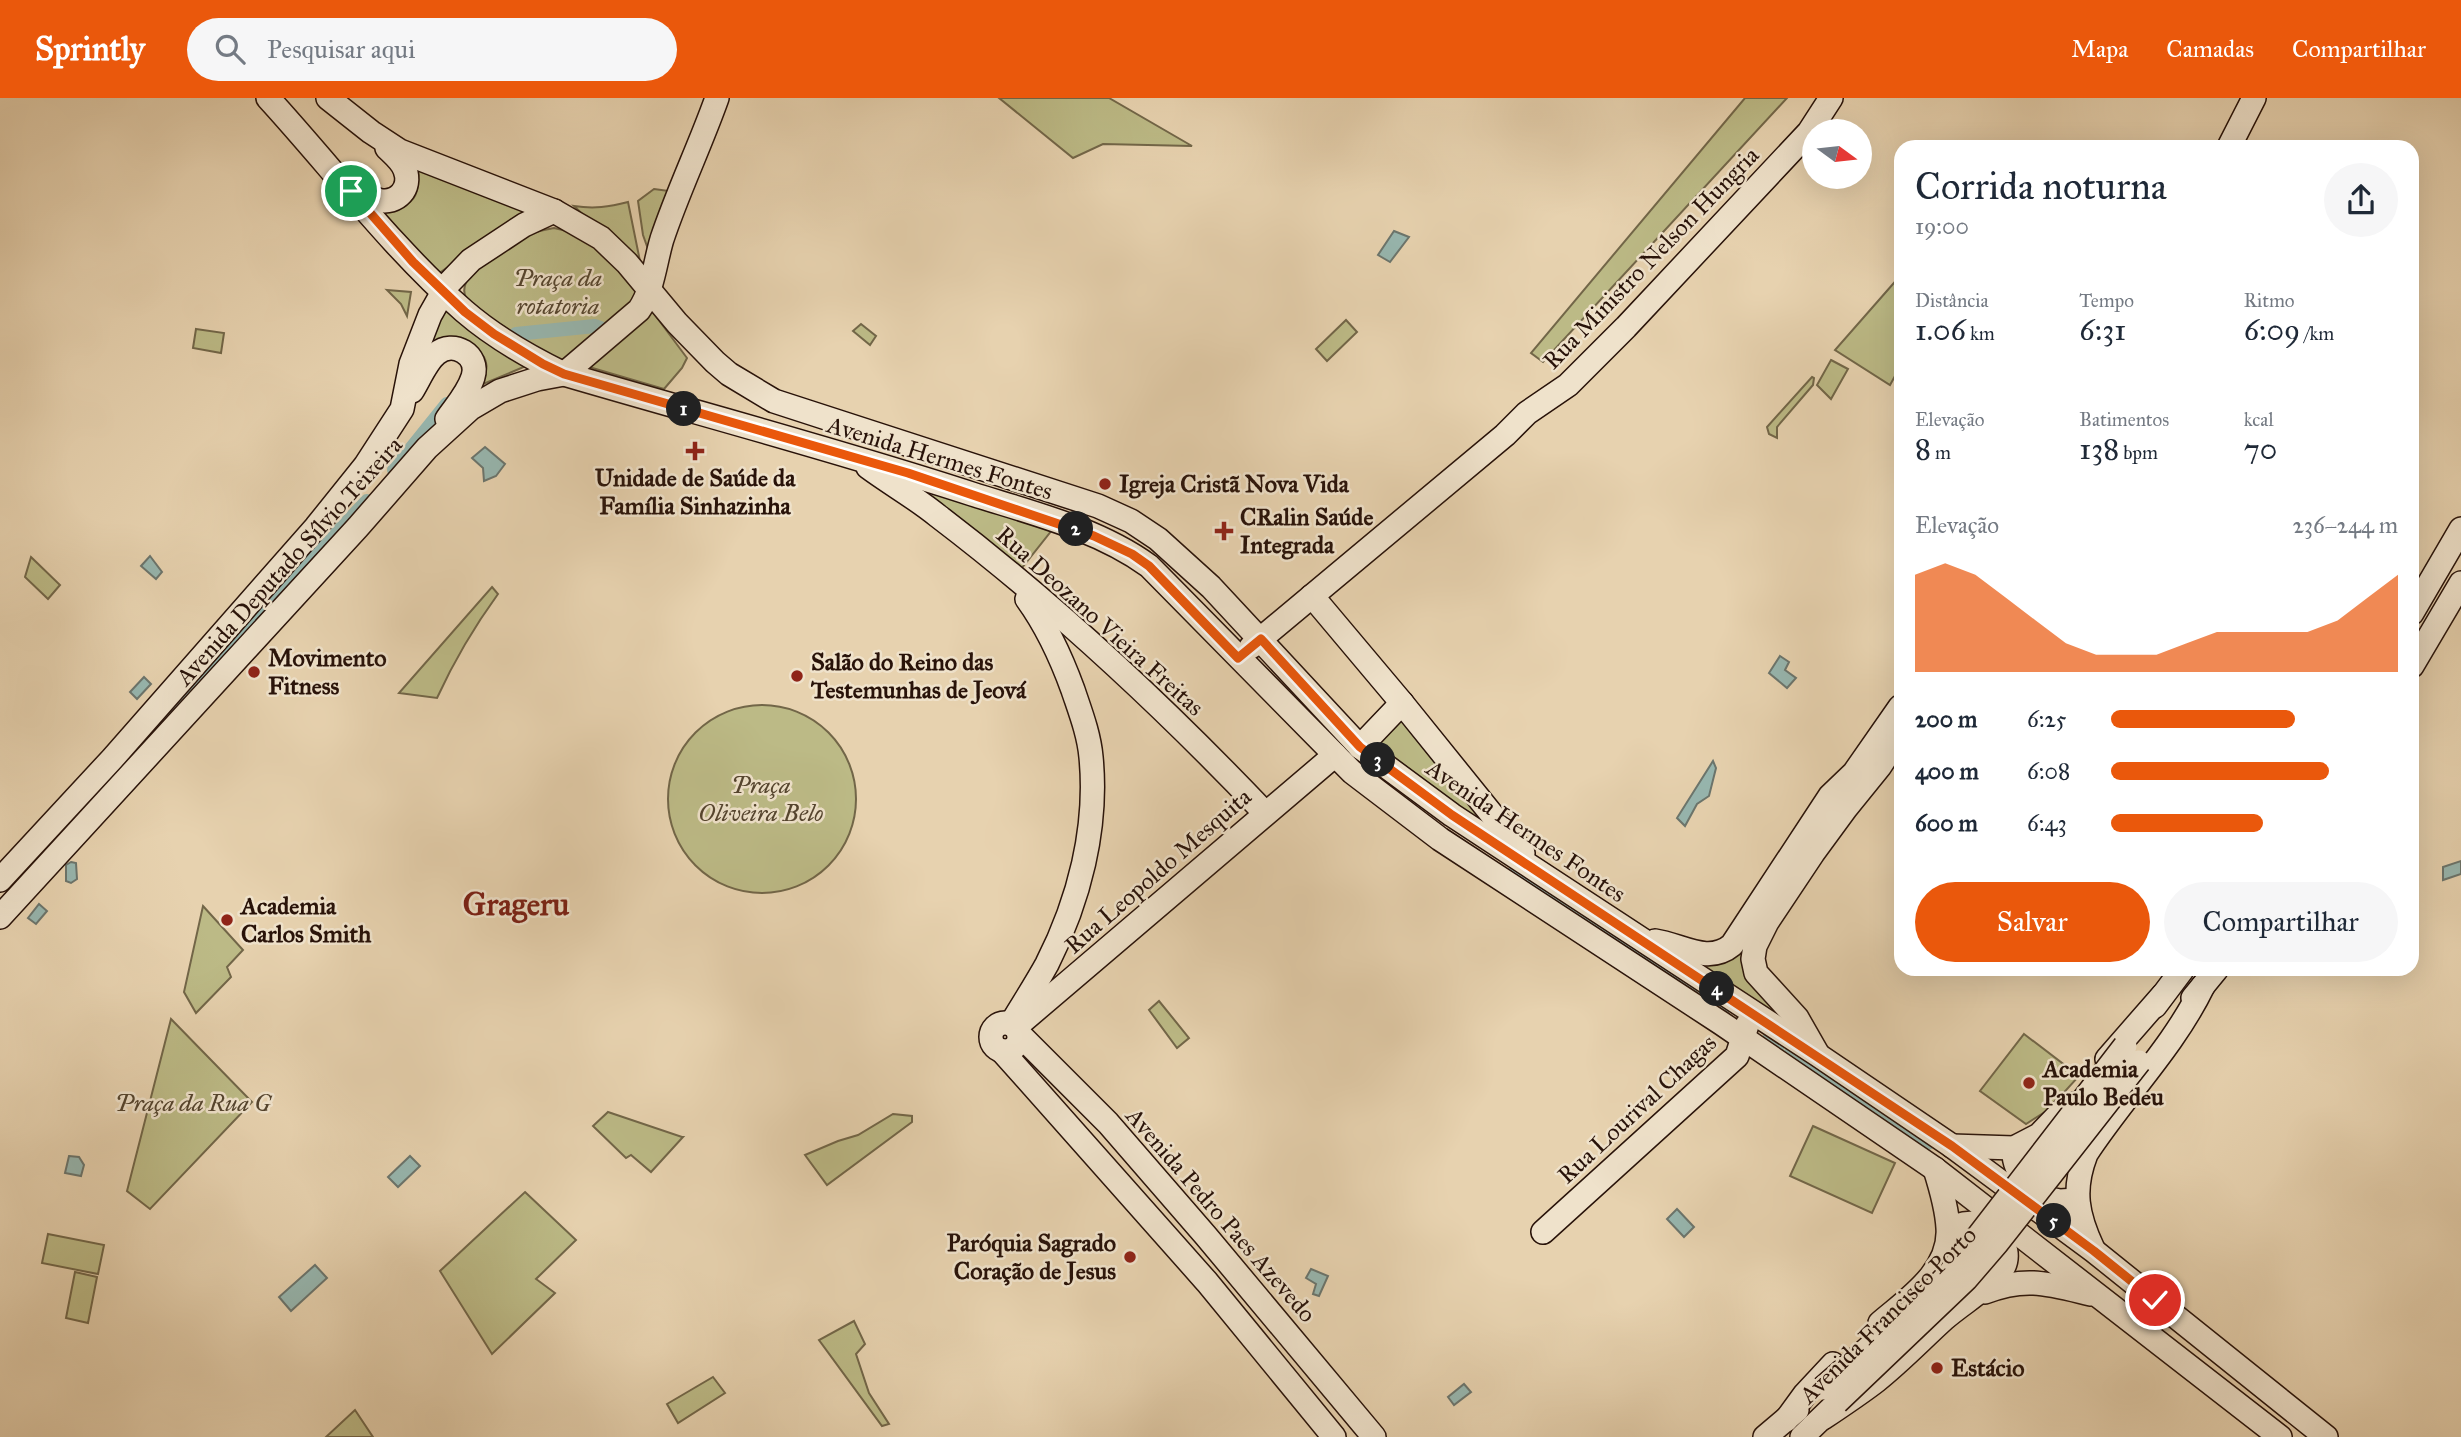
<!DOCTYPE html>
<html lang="pt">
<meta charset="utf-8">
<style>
:root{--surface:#fff;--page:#f6f6f7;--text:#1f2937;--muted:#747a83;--accent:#ea580c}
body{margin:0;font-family:"IM FELL Great Primer",serif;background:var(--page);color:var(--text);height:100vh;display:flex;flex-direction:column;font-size:26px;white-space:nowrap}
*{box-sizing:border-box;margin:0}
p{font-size:23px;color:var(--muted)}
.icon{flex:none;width:38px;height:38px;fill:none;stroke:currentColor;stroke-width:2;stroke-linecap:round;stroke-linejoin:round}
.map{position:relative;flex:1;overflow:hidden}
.panel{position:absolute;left:1894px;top:42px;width:525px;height:836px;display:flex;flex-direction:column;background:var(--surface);border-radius:21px;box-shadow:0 7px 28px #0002}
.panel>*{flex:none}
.needle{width:46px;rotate:105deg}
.fabs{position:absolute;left:1802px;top:21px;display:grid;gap:14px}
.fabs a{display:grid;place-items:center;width:70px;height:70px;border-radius:50%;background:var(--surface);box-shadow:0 7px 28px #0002;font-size:35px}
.pin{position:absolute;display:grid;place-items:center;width:60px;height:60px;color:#fff;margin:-30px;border:4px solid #fff;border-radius:50%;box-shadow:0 2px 7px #0007}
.km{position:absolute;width:35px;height:35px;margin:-18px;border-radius:50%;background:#222;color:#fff;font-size:19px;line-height:35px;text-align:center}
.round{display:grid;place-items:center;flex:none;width:74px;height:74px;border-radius:37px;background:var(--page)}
.headline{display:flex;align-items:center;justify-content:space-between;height:119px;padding:0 21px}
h1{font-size:38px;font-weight:600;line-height:52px}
.figures{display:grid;grid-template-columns:repeat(3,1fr);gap:10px;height:119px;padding:7px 21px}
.figures div{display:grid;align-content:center}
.figures b{font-size:30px;font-weight:600}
.figures small{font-size:19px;font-weight:400}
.figures p{font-size:19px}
.chart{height:196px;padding:14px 21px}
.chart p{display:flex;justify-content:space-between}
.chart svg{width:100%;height:126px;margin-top:7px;fill:var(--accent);opacity:.7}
.action{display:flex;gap:14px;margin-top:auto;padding:14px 21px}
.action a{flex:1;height:80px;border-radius:42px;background:var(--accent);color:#fff;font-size:28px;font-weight:600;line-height:80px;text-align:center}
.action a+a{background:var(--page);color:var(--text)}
ul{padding:0 21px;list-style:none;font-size:23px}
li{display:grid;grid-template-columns:112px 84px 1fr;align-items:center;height:52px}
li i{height:18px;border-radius:9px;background:var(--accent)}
header{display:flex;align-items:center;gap:42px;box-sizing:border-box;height:98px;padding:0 35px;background:var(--accent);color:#fff}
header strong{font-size:33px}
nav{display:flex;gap:38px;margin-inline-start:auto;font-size:24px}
.search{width:490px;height:63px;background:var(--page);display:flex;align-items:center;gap:18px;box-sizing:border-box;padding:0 24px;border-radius:38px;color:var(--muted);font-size:26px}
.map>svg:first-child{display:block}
</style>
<header>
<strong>Sprintly</strong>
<div class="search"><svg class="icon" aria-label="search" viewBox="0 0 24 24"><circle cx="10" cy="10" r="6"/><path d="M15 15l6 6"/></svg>Pesquisar aqui</div>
<nav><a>Mapa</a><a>Camadas</a><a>Compartilhar</a></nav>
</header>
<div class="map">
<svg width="2461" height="1339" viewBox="0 0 2461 1339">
<rect width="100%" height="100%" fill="#e7d2af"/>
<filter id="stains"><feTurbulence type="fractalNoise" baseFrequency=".00286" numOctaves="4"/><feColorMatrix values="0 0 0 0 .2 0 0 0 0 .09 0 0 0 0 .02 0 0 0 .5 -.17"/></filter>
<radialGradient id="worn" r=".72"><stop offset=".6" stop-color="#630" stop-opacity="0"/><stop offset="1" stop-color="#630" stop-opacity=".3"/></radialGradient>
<g fill="#bcba86" stroke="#726648" stroke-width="2">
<path d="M 999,0 L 1109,0 L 1192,48 L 1103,46 L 1073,60 Z"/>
<path d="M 1745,0 L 1787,0 L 1543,264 L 1531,255 Z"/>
<path d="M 418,67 L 532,113 L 518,119 L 438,176 L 366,105 C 403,111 422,113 418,67 Z"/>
<path d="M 654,91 L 669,93 L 648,151 L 643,137 L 638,103 Z"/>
<path d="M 628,104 L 642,173 L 574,108 C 594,111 609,109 628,104 Z"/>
<path d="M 554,130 C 594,137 610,161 636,190 L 633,207 L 559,265 L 471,207 C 450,185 483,166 499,154 C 507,149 514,143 522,139 C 532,134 543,132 554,130 Z"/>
<path d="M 1900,178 L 1900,269 L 1890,287 L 1835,252 Z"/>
<path d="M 387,192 L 411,194 L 407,218 L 401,206 Z"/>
<path d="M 442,207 L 526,268 L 476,289 C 488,274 492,264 476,250 L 426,254 Z"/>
<path d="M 652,213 L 687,260 L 682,270 L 664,291 L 589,269 Z"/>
<path d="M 1346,222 L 1357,234 L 1327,263 L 1316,251 Z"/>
<path d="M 861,226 L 876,238 L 870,247 L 853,233 Z"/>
<path d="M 196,231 L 224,235 L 221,255 L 193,250 Z"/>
<path d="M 1831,262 L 1848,271 L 1831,301 L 1817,287 Z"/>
<path d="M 1812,279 L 1814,280 L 1813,287 L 1777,329 L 1777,340 L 1769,336 L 1767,329 Z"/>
<path d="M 910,386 L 1052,432 L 1021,471 Z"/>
<path d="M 31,459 L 60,487 L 48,501 L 25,479 Z"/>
<path d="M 492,489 L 498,496 C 474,529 454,563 437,600 L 399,595 Z"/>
<circle cx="762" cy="701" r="94"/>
<path d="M 1401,619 L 1503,742 L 1375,645 Z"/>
<path d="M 203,808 L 243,852 L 227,869 L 231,879 L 196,915 L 184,894 Z"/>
<path d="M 1751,849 L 1793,932 L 1690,860 Z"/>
<path d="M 1159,903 L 1189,940 L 1177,950 L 1149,912 Z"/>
<path d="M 171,921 L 252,1004 L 150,1111 L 127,1093 Z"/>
<path d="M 2024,936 L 2079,978 L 2048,1012 L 2026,1026 L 1980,993 Z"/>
<path d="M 608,1014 L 682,1039 L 683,1039 L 651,1074 L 631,1057 L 626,1060 L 593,1028 Z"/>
<path d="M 893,1016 L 912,1018 L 912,1024 L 827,1087 L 805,1057 L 838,1043 L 858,1037 Z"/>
<path d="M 1813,1028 L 1895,1065 L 1872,1115 L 1790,1078 Z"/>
<path d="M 525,1094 L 576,1142 L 536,1181 L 555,1195 L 492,1256 L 440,1173 Z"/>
<path d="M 48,1136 L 104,1147 L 98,1176 L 42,1165 Z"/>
<path d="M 75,1174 L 97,1179 L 88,1225 L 66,1220 Z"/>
<path d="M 854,1223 L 865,1246 L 856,1256 L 869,1295 L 889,1326 L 882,1328 L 819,1242 Z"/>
<path d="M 713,1279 L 725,1295 L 678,1325 L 667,1306 Z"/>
<path d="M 355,1312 L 373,1339 L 326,1339 Z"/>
</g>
<g fill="#97b7b0" stroke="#6b756d" stroke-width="2">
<path d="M 1394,133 L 1409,139 L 1390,164 L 1378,157 Z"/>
<path d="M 485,349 L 505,366 L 496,378 L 484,383 L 483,370 L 472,360 Z"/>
<path d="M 150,458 L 162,474 L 156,481 L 141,468 Z"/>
<path d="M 1780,558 L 1789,564 L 1785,572 L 1796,580 L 1787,590 L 1769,575 Z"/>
<path d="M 144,579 L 151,586 L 137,601 L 130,594 Z"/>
<path d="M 1713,663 L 1716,670 L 1709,698 L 1697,706 L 1685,728 L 1677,720 Z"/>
<path d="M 2461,763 L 2461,776 L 2443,782 L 2443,769 Z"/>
<path d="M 71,764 L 76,765 L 77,781 L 71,785 L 66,783 L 66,767 Z"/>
<path d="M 39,806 L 47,813 L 36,826 L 28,820 Z"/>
<path d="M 69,1058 L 79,1059 L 84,1067 L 81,1078 L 65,1075 Z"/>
<path d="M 410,1058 L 420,1068 L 398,1089 L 388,1079 Z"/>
<path d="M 1677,1111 L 1694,1129 L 1684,1139 L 1667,1121 Z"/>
<path d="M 315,1167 L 327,1180 L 291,1213 L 279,1199 Z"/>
<path d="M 1311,1171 L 1328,1178 L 1319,1198 L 1313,1196 L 1316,1186 L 1306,1180 Z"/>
<path d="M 1464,1286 L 1471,1294 L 1454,1307 L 1448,1299 Z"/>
</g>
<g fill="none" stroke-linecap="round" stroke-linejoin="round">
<g stroke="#97b7b0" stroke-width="14">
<path d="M 516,236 L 595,228 L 603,231"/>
<path d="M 394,372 L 447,306"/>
<path d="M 155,628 L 367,403"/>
<path d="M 1514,775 L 1723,911"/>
<path d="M 1769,941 L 1778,948"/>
<path d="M 1790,956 L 1928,1045"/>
</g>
<defs>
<g id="secondary">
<path d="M 268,0 C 333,71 392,150 464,213 C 494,239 529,259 564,276 C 700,316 837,352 972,396 C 1032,415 1098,431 1149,468 L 1352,674 L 1440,741 L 1721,925 L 1935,1071 L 2280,1339"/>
<path d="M 328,0 L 371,34 L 400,53 L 554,113 L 601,140 L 627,165 L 677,225 L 715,264 L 729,276 L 774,303 L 1098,408 L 1131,423 L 1158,441 L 1211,489 L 1360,649 L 1452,717 L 1818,957 L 1952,1048 L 2094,1153 L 2326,1339"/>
<path d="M 2229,49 L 2254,0"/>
<path d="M 355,85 C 362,91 369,99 378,102 C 397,107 412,90 405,72 C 402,63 393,56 387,50"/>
<path d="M 412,293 C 419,282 426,264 436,256 C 453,241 480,257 473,279 C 468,295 456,308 447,321"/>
<path d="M 868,369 C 891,386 916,400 938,418 C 1055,507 1164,609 1265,715"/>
<path d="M 1312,498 L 1402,605 L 1523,755"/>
<path d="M 2412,515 L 2461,431"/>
<path d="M 1251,549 L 1505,337 L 1527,315 L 1568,287 L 1626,229 L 1809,34 L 1831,0"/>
<path d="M 2412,568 L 2461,485"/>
<path d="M 1360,649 L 1402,605"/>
<path d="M 0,782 L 112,661 L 316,429 L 365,368 L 402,311 L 411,266 L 430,217 L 447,187 L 471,162 L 524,127 L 554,113"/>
<path d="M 0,819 L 358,429 L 427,350 L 471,310 L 500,293 L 537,281 L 564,276 L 639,212 C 653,192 655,164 662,141 C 678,93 700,48 717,0"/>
<path d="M 1655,843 C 1682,847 1708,867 1732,847 L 1830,698 L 1854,675 L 1900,609"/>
<path d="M 2193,900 L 2216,872"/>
<path d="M 2155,908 L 2182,872"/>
<circle cx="1005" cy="939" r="14"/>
<path d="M 1011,926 C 1023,906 1036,886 1047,866 C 1079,803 1098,730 1091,659 C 1089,636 1080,613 1073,592 C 1061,559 1048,530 1027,501"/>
<path d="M 1018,927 L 1335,657"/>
<path d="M 1019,936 L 1108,1025 L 1206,1138 L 1374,1339"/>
<path d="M 1002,953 L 1207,1184 L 1334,1339"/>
<path d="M 1817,955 L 1797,920 L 1756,875 L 1753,861 L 1755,848 L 1767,824 L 1813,755 L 1846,710 L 1880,668 L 1900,637"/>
<path d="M 2107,961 L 2162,898"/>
<path d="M 1952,1048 L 2014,1050 L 2039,1037 L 2069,1006"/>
<path d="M 2014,1050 C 2012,1074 2035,1101 2060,1103 C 2066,1103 2072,1102 2077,1102"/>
<path d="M 1543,1134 L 1737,958 L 1747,927"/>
<path d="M 2093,1151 C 2077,1117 2072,1092 2086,1056 C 2123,999 2173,950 2203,888"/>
<path d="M 1985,1194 C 2026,1178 2049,1186 2091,1196"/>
<path d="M 1880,1225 C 1908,1201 1951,1173 1948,1130 C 1947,1110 1941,1090 1935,1071"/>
<path d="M 1823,1320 C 1841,1308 1859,1296 1876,1283 C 1900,1264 1922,1241 1944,1221 C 1961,1206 1984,1193 1999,1176 C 2024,1146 1978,1109 1949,1133"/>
<path d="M 1786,1322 L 1805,1296 L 1833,1266"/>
<path d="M 1765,1339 L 1797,1312"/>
<path d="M 1802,1339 L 1832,1310"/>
</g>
</defs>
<use href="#secondary" stroke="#281209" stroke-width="26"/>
<use href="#secondary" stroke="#efe2cb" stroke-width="23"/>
<defs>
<g id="secondary-bridge">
<path d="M 1823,1290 L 1928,1198 L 1950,1175 L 2125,948"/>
<path d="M 1837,1304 L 1966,1181 L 1997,1145 L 2139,964"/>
</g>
</defs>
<use href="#secondary-bridge" stroke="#281209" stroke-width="26" stroke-linecap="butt"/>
<use href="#secondary-bridge" stroke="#efe2cb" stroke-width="23"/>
</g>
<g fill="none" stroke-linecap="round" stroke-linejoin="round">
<defs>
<path id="route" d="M 351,93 L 413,164 L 465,214 L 494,236 L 543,266 L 564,276 L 908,375 L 1094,438 L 1132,456 L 1149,468 L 1238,560 L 1261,541 L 1360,649 L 1452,717 L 1952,1048 L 2094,1153 L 2155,1202"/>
</defs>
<use href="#route" stroke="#fff" stroke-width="14"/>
<use href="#route" stroke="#ea580c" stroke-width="9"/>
</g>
<g fill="#8f2418" stroke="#efe2cb" stroke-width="2.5">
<path d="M691.5 342.5h7v7h7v7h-7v7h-7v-7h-7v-7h7z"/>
<circle cx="1105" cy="386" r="7"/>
<path d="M1220.5 422.5h7v7h7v7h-7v7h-7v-7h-7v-7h7z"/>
<circle cx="254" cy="574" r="7"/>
<circle cx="797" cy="578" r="7"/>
<circle cx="227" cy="822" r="7"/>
<circle cx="2029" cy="985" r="7"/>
<circle cx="1130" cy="1159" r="7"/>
<circle cx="1937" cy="1270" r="7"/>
</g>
<g text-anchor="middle" stroke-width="5" stroke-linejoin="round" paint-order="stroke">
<g font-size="24" fill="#281209" stroke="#efe2cb">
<text transform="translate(1651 160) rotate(-46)" y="8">Rua Ministro Nelson Hungria</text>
<text transform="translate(940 360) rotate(17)" y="8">Avenida Hermes Fontes</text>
<text transform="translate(289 463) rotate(-48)" y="8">Avenida Deputado Sílvio Teixeira</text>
<text transform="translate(1100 523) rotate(42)" y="8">Rua Deozano Vieira Freitas</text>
<text transform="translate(1526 733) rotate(34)" y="8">Avenida Hermes Fontes</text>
<text transform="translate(1158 773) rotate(-41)" y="8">Rua Leopoldo Mesquita</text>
<text transform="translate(1637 1011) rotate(-43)" y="8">Rua Lourival Chagas</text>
<text transform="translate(1221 1117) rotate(49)" y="8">Avenida Pedro Paes Azevedo</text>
<text transform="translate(1888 1217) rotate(-45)" y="8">Avenida Francisco Porto</text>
</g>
<g font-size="24" font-style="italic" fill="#54442e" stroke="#efe2cb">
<text x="558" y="188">Praça da<tspan x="558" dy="28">rotatoria</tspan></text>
<text x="761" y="695">Praça<tspan x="761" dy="28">Oliveira Belo</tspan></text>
<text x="193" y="1013">Praça da Rua G</text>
</g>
<g font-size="24" font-weight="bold" fill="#281209" stroke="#efe2cb" text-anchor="start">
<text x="695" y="388" text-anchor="middle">Unidade de Saúde da<tspan x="695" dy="28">Família Sinhazinha</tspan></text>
<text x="1119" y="394">Igreja Cristã Nova Vida</text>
<text x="1240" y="427">CRalin Saúde<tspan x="1240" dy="28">Integrada</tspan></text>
<text x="268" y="568">Movimento<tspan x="268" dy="28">Fitness</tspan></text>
<text x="811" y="572">Salão do Reino das<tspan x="811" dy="28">Testemunhas de Jeová</tspan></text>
<text x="241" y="816">Academia<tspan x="241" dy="28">Carlos Smith</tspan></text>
<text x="2043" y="979">Academia<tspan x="2043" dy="28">Paulo Bedeu</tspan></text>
<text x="1116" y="1153" text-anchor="end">Paróquia Sagrado<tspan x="1116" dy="28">Coração de Jesus</tspan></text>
<text x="1951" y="1278">Estácio</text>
</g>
<g font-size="32" font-weight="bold" fill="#7a1f14" stroke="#efe2cb">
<text x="516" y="817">Grageru</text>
</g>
</g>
<rect width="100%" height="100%" filter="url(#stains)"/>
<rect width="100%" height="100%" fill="url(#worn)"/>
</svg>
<div class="fabs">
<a><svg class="needle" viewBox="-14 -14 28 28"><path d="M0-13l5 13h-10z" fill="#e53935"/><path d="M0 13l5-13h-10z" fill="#747a83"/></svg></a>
</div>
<div class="pin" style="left:351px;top:93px;background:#1e9e55"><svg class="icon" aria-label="arrive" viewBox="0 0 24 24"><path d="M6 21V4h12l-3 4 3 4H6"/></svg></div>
<div class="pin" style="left:2155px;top:1202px;background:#d93025"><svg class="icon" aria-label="check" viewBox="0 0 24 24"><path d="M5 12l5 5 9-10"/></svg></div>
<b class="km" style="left:684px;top:311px">1</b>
<b class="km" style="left:1076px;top:431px">2</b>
<b class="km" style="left:1378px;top:662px">3</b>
<b class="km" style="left:1717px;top:891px">4</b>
<b class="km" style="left:2054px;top:1123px">5</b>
<section class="panel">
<div class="headline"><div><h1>Corrida noturna</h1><p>19:00</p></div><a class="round"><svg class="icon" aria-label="share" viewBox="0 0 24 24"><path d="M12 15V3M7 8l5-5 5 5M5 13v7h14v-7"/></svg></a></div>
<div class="figures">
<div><p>Distância</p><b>1.06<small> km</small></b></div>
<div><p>Tempo</p><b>6:31</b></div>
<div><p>Ritmo</p><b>6:09<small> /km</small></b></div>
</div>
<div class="figures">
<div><p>Elevação</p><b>8<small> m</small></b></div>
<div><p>Batimentos</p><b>138<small> bpm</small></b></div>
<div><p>kcal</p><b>70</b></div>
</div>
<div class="chart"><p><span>Elevação</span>236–244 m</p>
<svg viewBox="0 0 160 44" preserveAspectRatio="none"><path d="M0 44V10L10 6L20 10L30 18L40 26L50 34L60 38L70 38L80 38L90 34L100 30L110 30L120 30L130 30L140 26L150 18L160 10V44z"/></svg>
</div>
<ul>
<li><b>200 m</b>6:25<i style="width:64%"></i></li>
<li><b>400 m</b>6:08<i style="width:76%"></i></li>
<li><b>600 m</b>6:43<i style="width:53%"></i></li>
</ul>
<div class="action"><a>Salvar</a><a>Compartilhar</a></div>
</section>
</div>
